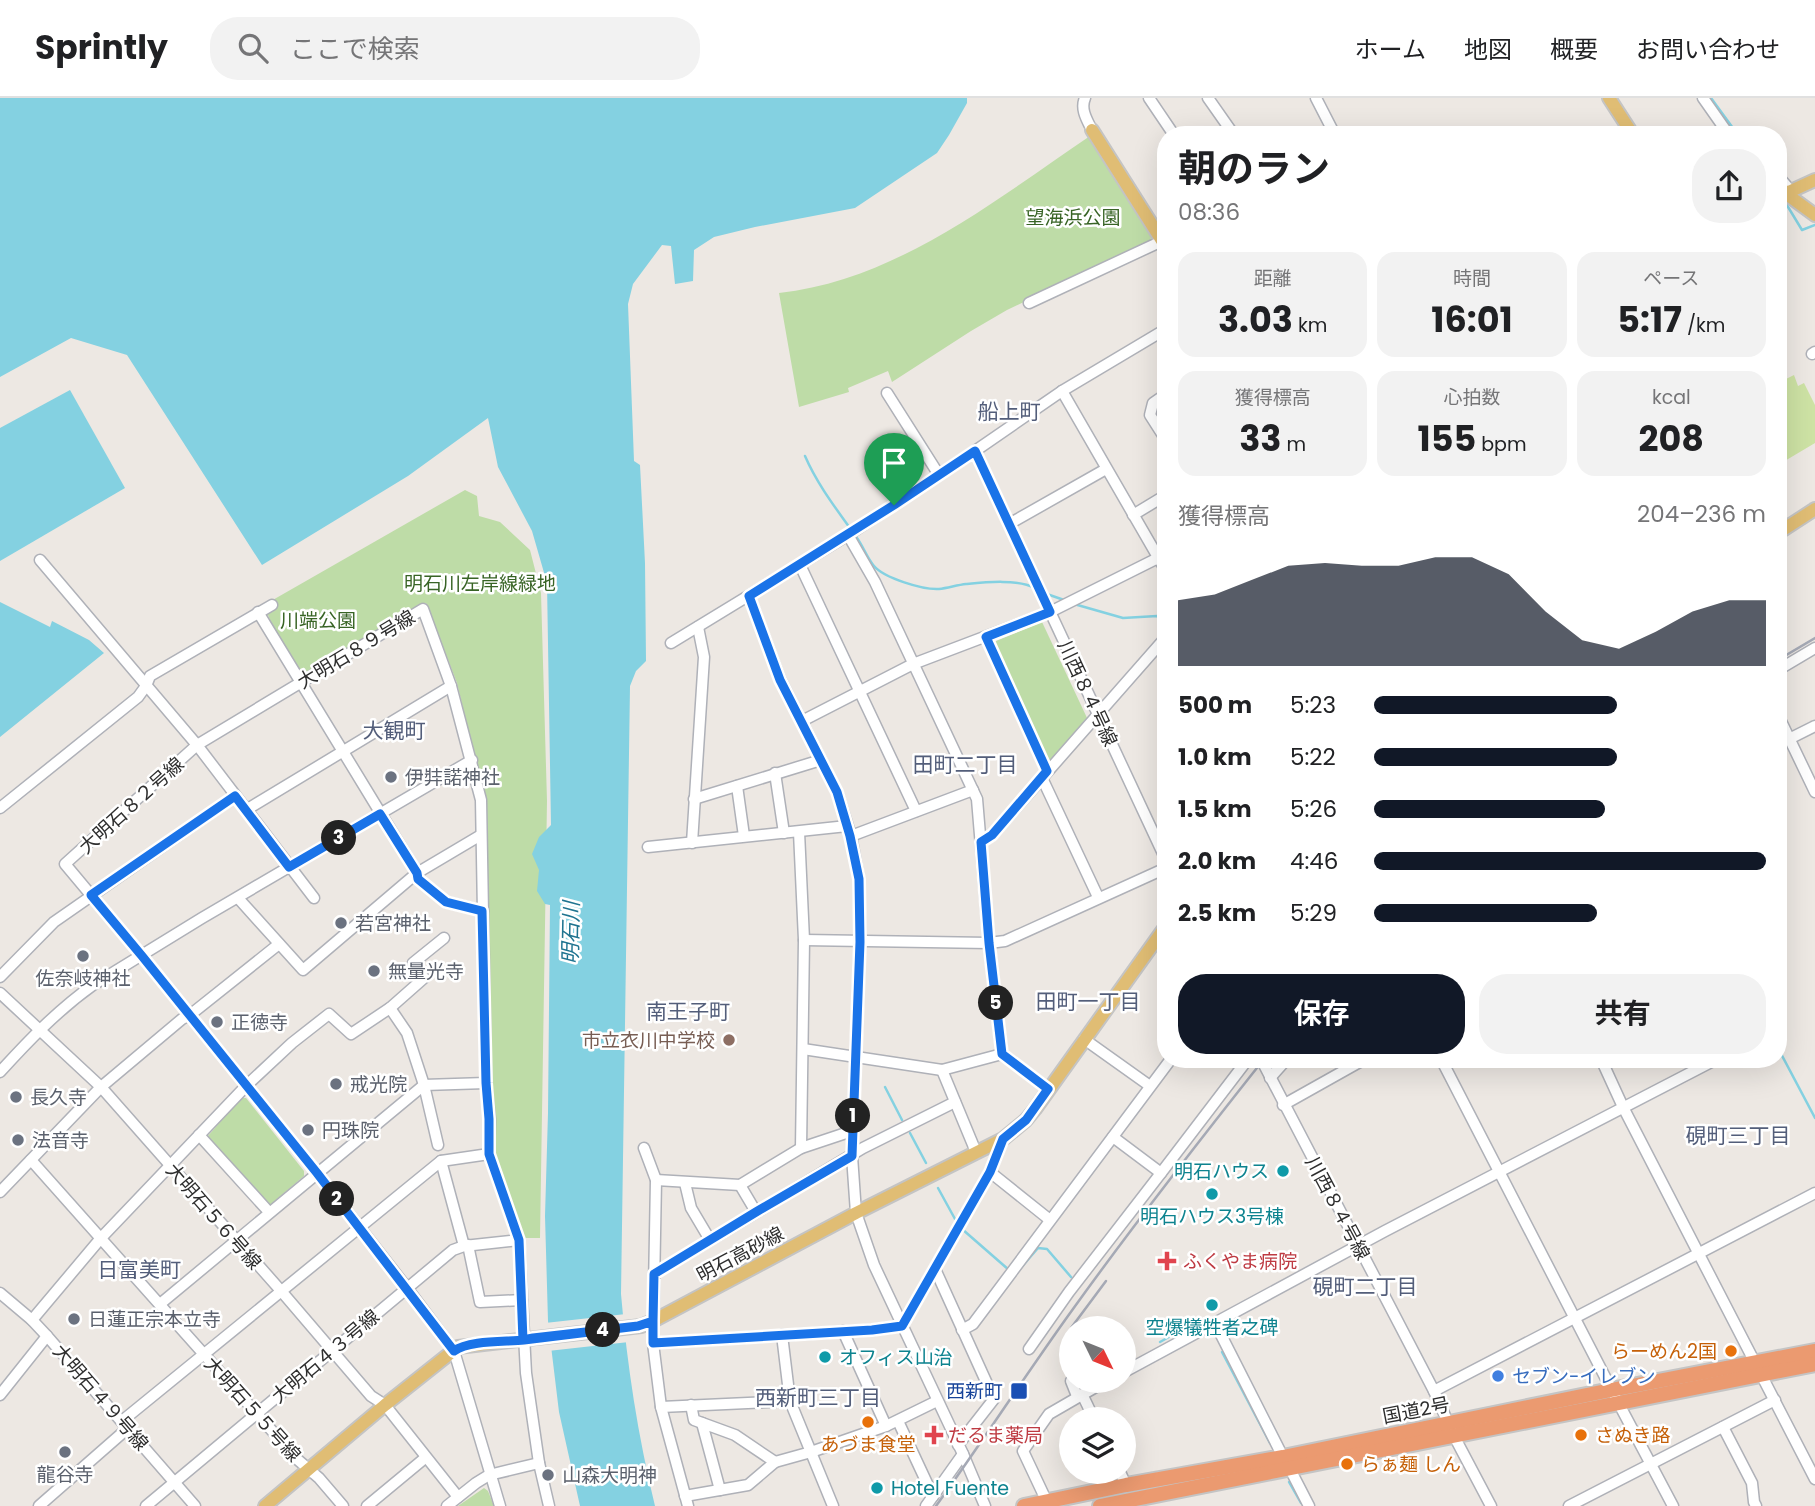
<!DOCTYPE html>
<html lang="ja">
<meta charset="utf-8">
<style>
:root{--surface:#fff;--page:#f2f2f2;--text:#202124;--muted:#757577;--line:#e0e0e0;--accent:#111827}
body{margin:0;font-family:Poppins,"Noto Sans JP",sans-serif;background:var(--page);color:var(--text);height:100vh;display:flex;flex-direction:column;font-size:26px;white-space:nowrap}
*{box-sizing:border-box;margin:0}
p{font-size:23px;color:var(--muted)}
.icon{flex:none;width:38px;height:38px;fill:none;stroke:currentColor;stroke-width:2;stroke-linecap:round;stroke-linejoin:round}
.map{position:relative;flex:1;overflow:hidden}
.drawer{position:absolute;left:1157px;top:28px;width:630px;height:942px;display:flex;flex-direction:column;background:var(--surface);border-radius:28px;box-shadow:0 7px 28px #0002}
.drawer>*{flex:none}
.needle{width:46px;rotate:133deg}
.tools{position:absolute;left:1059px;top:1218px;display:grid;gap:14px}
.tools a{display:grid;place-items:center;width:77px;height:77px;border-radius:50%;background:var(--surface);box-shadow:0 7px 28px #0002;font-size:35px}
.pin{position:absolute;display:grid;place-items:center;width:60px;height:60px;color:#fff;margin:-72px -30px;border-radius:50% 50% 50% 0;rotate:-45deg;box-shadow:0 0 7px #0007}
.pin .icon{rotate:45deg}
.km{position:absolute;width:35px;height:35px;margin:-18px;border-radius:50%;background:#222;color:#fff;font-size:19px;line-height:35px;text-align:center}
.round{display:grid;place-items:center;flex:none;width:74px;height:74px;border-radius:28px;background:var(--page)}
.summary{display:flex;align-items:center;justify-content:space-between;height:119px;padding:0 21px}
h1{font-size:38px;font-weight:700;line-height:52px}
.metrics{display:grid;grid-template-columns:repeat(3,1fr);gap:10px;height:119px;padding:7px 21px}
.metrics div{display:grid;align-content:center;border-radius:18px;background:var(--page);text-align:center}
.metrics b{font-size:35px;font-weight:700}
.metrics small{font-size:19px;font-weight:400}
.metrics p{font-size:19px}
.chart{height:196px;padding:14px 21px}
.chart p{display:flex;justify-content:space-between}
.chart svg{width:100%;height:126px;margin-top:7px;fill:var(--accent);opacity:.7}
.primary-button{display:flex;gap:14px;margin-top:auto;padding:14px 21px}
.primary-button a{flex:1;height:80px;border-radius:28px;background:var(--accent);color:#fff;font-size:28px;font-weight:700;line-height:80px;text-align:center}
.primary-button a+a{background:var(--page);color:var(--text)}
ul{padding:0 21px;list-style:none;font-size:23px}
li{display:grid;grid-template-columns:112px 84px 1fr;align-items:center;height:52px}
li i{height:18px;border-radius:9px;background:var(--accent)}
header{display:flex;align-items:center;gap:42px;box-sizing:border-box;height:98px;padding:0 35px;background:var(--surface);border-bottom:2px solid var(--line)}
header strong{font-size:33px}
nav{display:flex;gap:38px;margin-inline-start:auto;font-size:24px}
.search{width:490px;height:63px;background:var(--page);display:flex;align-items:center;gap:18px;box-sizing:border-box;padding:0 24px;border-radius:28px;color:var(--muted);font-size:26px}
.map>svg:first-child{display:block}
</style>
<header>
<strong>Sprintly</strong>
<div class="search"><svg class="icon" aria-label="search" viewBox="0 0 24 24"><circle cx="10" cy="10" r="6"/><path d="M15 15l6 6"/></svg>ここで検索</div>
<nav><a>ホーム</a><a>地図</a><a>概要</a><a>お問い合わせ</a></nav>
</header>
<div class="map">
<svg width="1815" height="1408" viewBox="0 0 1815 1408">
<rect width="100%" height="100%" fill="#ede8e3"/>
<g fill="#bedca7">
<path d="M 1090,38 L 1152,136 L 1150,144 L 1007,212 L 971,233 L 892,284 L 888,273 L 848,290 L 849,294 L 799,309 L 779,195 C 897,182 995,102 1090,38 Z"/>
<path d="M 465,392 L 477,398 L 479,418 L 500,424 L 530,452 L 541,495 L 547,703 L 540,1140 L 523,1140 L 492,1055 L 475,660 L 457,585 L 426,505 L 310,573 L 301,575 L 272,527 L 264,507 Z"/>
<path d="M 1042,524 L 1088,622 L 1051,664 L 1045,661 L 994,548 L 996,543 Z"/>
<path d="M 241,1000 L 246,1000 L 304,1073 L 304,1078 L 270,1107 L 267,1106 L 207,1039 Z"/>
<path d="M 484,1390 L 488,1393 L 494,1408 L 458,1408 Z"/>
</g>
<path fill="#cde2a4" d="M 1794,277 L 1798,288 L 1804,285 L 1815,307 L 1815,345 L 1778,367 L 1778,285 Z"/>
<g fill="#84d1e1">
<path d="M 0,0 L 967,0 L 967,5 L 949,37 L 937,55 L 855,110 L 755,129 L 714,139 L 694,152 L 693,183 L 675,186 L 671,148 L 662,147 L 633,186 L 628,206 L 634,363 L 640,367 L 645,465 L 646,563 L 636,573 L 630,588 L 621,1196 C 627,1267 638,1338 655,1408 L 580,1408 L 559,1314 L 548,1223 L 545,1118 L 548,1015 L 550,807 L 545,806 L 537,793 L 539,772 L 532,756 L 539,739 L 551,727 L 547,485 L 532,433 L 498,369 L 488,320 L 408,378 L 262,467 L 127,257 L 71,240 L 0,279 Z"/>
<path d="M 70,292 L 125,390 L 0,463 L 0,330 Z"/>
<path d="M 0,504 L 50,529 L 52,523 L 89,542 L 104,555 L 0,639 Z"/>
</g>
<path fill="#ede8e3" d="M 626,1216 L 629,1244 L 548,1253 L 545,1225 Z"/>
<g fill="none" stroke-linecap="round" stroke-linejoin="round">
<g stroke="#84d1e1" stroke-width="2.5">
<path d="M 1711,0 L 1738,37"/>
<path d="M 1782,99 L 1802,132 L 1815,127"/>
<path d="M 805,358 C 818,388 838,413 857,440 C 863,448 867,460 874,468 C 884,480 923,492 939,491 C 948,490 957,487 966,486 C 987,484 1017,481 1035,490"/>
<path d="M 1044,495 L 1064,502"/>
<path d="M 1074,506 L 1123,520 L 1157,518 L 1166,527"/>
<path d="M 1778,950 L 1815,1020"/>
<path d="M 1610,961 L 1612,966 C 1626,970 1633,968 1646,961"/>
<path d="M 885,989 L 902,1022"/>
<path d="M 910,1035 L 926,1065"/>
<path d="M 938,1090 L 955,1121"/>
<path d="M 962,1131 L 1009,1172"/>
<path d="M 1019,1172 L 1038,1150 L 1047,1151 L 1071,1179"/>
<path d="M 1160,1244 L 1197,1223"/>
<path d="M 1222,1254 L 1270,1345"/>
<path d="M 1289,1384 L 1301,1405"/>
</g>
<defs>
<g id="minor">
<path d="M 1085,0 C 1080,11 1087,22 1092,32"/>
<path d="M 1149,0 L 1174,37"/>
<path d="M 1208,0 L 1234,37"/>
<path d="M 1316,0 L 1335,37"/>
<path d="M 1703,0 L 1729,37"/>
<path d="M 1778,78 L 1791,93"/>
<path d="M 1029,205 L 1162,143"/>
<path d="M 1812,256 L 1815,254"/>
<path d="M 1062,293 L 1166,473"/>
<path d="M 887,295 L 939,377"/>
<path d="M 1166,296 L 1153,305 L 1150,317 L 1166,342"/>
<path d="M 975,353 L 1166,762"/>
<path d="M 1133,417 L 1166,397"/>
<path d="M 1009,426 L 1106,371"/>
<path d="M 848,437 L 875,484 L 977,701 L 989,845 L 1002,956 L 1048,991"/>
<path d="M 40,462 L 197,647 L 314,800"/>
<path d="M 800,467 L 916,713"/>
<path d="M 749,498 L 780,581 L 837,694 L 851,738 L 859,781 L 860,843 L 852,1058 L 856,1115 L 874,1167 L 963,1356 L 985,1408"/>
<path d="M 258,514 L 417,775 L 418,781 L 446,804 L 483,813"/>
<path d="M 986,539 L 1047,673"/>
<path d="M 671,545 L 848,437 L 975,353 L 1062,293 L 1166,231"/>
<path d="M 1778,572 L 1815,550"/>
<path d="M 1778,617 L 1815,694"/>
<path d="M 802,623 L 913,566 L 1050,514 L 1158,460"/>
<path d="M 1789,641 L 1815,628"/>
<path d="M 775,675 L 784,735"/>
<path d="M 1042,680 L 1098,799"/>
<path d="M 737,688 L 744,738"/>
<path d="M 694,701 L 821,662"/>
<path d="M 0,710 L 138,599 L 146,588 L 150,578 L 272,507"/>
<path d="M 246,712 L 451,588"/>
<path d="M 799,734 L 804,842 L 801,1050"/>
<path d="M 851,738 L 973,692"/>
<path d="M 981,744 L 992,737 L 1166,539"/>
<path d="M 692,745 L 704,559 L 698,529"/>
<path d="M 648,749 L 847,728"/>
<path d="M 238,800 L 303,872 L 417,775 L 481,737"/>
<path d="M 804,842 L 989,845 L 1005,843 L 1166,770"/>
<path d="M 0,879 L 54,824 L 235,698"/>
<path d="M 0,895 L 101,989 L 282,1194 L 371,1298 L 385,1307 L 458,1399"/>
<path d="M 390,910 L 407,935 L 424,987 L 438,1047"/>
<path d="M 1084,941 L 1150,988"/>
<path d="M 803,951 L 942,972 L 1002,956"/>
<path d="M 1261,961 L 1434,1293 L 1454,1338 L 1491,1408"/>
<path d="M 1441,961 L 1619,1306 L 1673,1408"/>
<path d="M 1601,961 L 1623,1009 L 1815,1381"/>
<path d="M 942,972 L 976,1054"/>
<path d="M 0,974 C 29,942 58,912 93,887 L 202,820 L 472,662"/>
<path d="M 1270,980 L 1287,961"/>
<path d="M 1283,1007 L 1365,961"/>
<path d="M 199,1037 L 269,1114"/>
<path d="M 1113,1039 L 1161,1075 L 1248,961"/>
<path d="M 644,1050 L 656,1082 L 653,1245 L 661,1309 L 688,1408"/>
<path d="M 31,1062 L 298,1362 L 319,1380 L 343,1408"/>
<path d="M 441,1063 L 464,1148"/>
<path d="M 990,1074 L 1050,1122"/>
<path d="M 656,1082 L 740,1087 L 801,1050 L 852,1033"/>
<path d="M 685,1085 L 691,1110 L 710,1142"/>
<path d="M 740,1087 L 756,1114"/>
<path d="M 0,1094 L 101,989 L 182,921 L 190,917 L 279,846"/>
<path d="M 468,1147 L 480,1204 L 522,1202"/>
<path d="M 935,1171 L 994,1301 L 958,1347"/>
<path d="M 654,1176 L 863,1050 L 955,1004"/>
<path d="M 0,1195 L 32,1222 L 47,1238 L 195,1408"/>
<path d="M 160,1206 L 424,987 L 486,985"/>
<path d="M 32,1222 L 101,1140 L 246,988 L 292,945 L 329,916 L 351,936 L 390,910 L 424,880 L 413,865 L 444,840"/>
<path d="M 1215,1225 L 1283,1359"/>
<path d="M 962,1232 L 973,1226 L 1171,961"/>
<path d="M 843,1233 L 886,1328"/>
<path d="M 782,1237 L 790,1303 L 833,1408"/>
<path d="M 653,1245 L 872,1232 L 902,1228 L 990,1074 L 1003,1041"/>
<path d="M 1029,1251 L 1069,1194 L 1161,1075"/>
<path d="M 1124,1274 L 1385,1133 L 1717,961"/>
<path d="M 1071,1283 L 1077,1298"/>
<path d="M 1434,1293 L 1815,1095"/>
<path d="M 1082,1296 L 1094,1321"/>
<path d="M 0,1297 L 47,1238"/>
<path d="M 691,1307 L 694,1322 L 735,1337 L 775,1364"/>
<path d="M 661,1309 L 790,1303"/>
<path d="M 122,1323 L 441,1063 L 489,1056"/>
<path d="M 898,1323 L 933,1398"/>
<path d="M 702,1325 L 720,1392"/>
<path d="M 1723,1329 L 1752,1385 L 1754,1404 L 1756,1408"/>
<path d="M 1290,1371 L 1309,1408"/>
<path d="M 1120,1374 L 1126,1387"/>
<path d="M 685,1398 L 748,1387 L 775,1364 L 811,1354 L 886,1328 L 937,1303"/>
<path d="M 1047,1404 L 1023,1353 L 1049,1316 L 1106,1283"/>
<path d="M 39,1408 L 128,1330"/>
<path d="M 146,1408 L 453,1152 L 464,1148 L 519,1142"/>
<path d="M 367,1408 L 425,1360"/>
<path d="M 447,1408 L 476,1385 L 489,1377 L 539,1365"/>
<path d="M 500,1408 L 454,1253 L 407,1190 L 317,1075 L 142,858 L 65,766 L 197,647 L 423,511 L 451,588 L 481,702 L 486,985 L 490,1021 L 489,1056 L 519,1142 L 526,1275 L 539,1365 L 549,1408"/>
<path d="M 926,1408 L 963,1356"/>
<path d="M 1569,1408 L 1775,1302"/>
</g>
<g id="major">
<path d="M 1609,0 L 1633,37"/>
<path d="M 1092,32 L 1166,149"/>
<path d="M 1785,95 L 1815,117"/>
<path d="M 1778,96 L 1791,93 L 1815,82"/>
<path d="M 1778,435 L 1815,411"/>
<path d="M 265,1408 L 385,1307 L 458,1249 L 641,1228 L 653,1223 L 856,1115 L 1003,1041 L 1026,1022 L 1035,1011 L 1166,828"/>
</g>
<g id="highway">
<path d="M 1024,1408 L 1126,1387 L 1283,1359 L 1611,1292 L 1815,1253"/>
<path d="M 1100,1408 L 1815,1266"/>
</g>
</defs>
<use href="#minor" stroke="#afb1b8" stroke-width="13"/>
<use href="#major" stroke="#c4c4c4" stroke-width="16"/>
<use href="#highway" stroke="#c4c4c4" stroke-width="18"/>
<use href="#minor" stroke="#fff" stroke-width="10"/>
<use href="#major" stroke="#e0bd74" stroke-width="12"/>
<use href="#highway" stroke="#eb9a70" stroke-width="14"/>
<g stroke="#a5a9b5" stroke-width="2.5">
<path d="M 1778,562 L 1815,540"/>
<path d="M 1071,1230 L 1106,1183"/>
<path d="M 936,1408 C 983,1343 1026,1276 1073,1211 C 1134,1126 1199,1043 1264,961"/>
</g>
</g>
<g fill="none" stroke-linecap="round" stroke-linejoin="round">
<defs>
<path id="route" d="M 894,407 L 749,498 L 780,582 L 837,694 L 850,738 L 859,781 L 860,844 L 852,1058 L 756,1114 L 654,1176 L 653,1223 L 638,1228 C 600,1233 562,1237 524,1242 C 505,1244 469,1242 454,1253 L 317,1075 L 142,858 L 91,797 L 235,698 L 289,769 L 380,716 L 417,775 L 418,781 L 446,804 L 482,813 L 486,985 L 489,1021 L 489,1056 L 519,1142 L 523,1242 L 533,1240 L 638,1228 L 653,1223 L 653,1245 L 872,1232 L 902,1228 L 990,1074 L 1003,1041 L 1026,1022 L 1048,991 L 1002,956 L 989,845 L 981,744 L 992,737 L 1047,673 L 986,539 L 1050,514 L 975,353 L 894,407"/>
</defs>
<use href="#route" stroke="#fff" stroke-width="14"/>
<use href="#route" stroke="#1a73e8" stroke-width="9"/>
</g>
<g fill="#6b7280" stroke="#fff" stroke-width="2.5">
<circle cx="391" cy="679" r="7"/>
<circle cx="341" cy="825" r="7"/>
<circle cx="83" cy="858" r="7"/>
<circle cx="374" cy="873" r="7"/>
<circle cx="217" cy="924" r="7"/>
<circle cx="336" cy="986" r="7"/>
<circle cx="16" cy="999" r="7"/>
<circle cx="308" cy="1032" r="7"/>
<circle cx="18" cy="1042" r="7"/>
<circle cx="74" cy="1221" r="7"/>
<circle cx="65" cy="1354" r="7"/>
<circle cx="548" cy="1377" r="7"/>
</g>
<circle fill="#8d6e63" stroke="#fff" stroke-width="2.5" cx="729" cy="942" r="7"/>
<g fill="#0f9aa8" stroke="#fff" stroke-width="2.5">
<circle cx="1283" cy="1073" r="7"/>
<circle cx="1212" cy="1096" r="7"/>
<circle cx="1212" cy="1207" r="7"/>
<circle cx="825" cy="1259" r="7"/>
<circle cx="877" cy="1390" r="7"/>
</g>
<g fill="#e0444e" stroke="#fff" stroke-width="2.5">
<path d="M1163.5 1152.5h7v7h7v7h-7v7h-7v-7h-7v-7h7z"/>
<path d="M930.5 1326.5h7v7h7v7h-7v7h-7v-7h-7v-7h7z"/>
</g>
<g fill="#e8710a" stroke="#fff" stroke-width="2.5">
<circle cx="1731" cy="1253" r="7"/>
<circle cx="868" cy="1324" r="7"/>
<circle cx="1581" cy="1337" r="7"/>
<circle cx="1347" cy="1366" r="7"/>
</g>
<circle fill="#3f7fe0" stroke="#fff" stroke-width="2.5" cx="1498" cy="1278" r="7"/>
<rect fill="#1a4fb4" stroke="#fff" stroke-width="2.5" x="1010" y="1284" width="18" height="18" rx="3.5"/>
<g text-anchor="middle" stroke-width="5" stroke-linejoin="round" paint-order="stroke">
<g font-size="19" fill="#386425" stroke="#fff">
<text x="1073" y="126">望海浜公園</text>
<text x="480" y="492">明石川左岸線緑地</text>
<text x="318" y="529">川端公園</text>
</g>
<g font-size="19" fill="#2e2e2e" stroke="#fff">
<text transform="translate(356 551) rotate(-31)" y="7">大明石８９号線</text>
<text transform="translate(1088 595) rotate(65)" y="7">川西８４号線</text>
<text transform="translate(131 707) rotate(-42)" y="7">大明石８２号線</text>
<text transform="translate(1338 1110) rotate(62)" y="7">川西８４号線</text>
<text transform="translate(214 1118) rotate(49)" y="7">大明石５６号線</text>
<text transform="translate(740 1156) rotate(-28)" y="7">明石高砂線</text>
<text transform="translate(325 1258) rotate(-40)" y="7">大明石４３号線</text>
<text transform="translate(101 1299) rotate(49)" y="7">大明石４９号線</text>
<text transform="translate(253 1311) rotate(48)" y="7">大明石５５号線</text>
<text transform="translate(1416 1312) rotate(-11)" y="7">国道2号</text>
</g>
<g font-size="19" fill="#5b616d" stroke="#fff" text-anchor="start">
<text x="405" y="686">伊弉諾神社</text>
<text x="355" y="832">若宮神社</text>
<text x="388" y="880">無量光寺</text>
<text x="83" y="887" text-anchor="middle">佐奈岐神社</text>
<text x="231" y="931">正徳寺</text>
<text x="350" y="993">戒光院</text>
<text x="30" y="1006">長久寺</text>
<text x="322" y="1039">円珠院</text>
<text x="32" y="1049">法音寺</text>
<text x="88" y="1228">日蓮正宗本立寺</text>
<text x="65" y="1383" text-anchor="middle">龍谷寺</text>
<text x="562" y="1384">山森大明神</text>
</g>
<g font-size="19" fill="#785e54" stroke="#fff" text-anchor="end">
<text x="715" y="949">市立衣川中学校</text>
</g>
<g font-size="19" fill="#0d838f" stroke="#fff">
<text x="1269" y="1080" text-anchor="end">明石ハウス</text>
<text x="1212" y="1125">明石ハウス3号棟</text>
<text x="1212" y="1236">空爆犠牲者之碑</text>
<text x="839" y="1266" text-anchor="start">オフィス山治</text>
<text x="891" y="1397" text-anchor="start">Hotel Fuente</text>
</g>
<g font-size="19" fill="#be3a42" stroke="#fff" text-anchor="start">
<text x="1183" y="1170">ふくやま病院</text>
<text x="948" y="1344">だるま薬局</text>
</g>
<g font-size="19" fill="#c56008" stroke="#fff" text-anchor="start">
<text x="1717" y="1260" text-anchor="end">らーめん2国</text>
<text x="1595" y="1344">さぬき路</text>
<text x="868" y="1353" text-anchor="middle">あづま食堂</text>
<text x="1361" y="1373">らぁ麺 しん</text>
</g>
<g font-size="19" fill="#366cbe" stroke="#fff" text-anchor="start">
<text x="1512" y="1285">セブン-イレブン</text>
</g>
<g font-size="19" fill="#164399" stroke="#fff" text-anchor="end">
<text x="1003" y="1300">西新町</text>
</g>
<g font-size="21" fill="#535e7a" stroke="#fff">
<text x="1009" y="321">船上町</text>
<text x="394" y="640">大観町</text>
<text x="965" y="674">田町二丁目</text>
<text x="1088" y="911">田町一丁目</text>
<text x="688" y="921">南王子町</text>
<text x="1738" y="1045">硯町三丁目</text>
<text x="139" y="1179">日富美町</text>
<text x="1365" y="1196">硯町二丁目</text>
<text x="818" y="1307">西新町三丁目</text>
</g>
<g font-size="21" font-style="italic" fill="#1f7490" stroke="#fff">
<text transform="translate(571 835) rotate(-89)" y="7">明石川</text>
</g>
</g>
</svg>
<div class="tools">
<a><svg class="needle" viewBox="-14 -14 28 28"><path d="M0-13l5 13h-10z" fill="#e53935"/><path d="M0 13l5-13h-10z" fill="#757577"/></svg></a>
<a><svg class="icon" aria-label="layers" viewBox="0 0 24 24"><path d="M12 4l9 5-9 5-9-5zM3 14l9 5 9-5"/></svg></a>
</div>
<div class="pin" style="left:894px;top:407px;background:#1e9e55"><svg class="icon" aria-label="arrive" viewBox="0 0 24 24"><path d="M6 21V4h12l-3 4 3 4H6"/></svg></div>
<b class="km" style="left:853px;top:1018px">1</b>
<b class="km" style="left:337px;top:1101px">2</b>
<b class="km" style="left:339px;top:740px">3</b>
<b class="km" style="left:603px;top:1232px">4</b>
<b class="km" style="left:996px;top:905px">5</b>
<section class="drawer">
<div class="summary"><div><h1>朝のラン</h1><p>08:36</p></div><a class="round"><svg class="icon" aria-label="share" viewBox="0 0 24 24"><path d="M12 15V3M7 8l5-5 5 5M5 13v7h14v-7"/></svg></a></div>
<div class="metrics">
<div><p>距離</p><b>3.03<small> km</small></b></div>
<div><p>時間</p><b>16:01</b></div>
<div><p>ペース</p><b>5:17<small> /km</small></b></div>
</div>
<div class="metrics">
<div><p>獲得標高</p><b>33<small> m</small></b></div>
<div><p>心拍数</p><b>155<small> bpm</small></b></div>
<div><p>kcal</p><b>208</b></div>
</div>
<div class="chart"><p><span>獲得標高</span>204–236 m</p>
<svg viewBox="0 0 160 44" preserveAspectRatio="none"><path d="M0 44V21L10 19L20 14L30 9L40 8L50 9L60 9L70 6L80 6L90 12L100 25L110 35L120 38L130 32L140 25L150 21L160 21V44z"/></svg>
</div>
<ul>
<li><b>500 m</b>5:23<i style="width:62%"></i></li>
<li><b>1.0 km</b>5:22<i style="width:62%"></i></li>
<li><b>1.5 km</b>5:26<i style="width:59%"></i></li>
<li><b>2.0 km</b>4:46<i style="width:100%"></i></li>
<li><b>2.5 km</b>5:29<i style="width:57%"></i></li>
</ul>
<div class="primary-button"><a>保存</a><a>共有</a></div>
</section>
</div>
